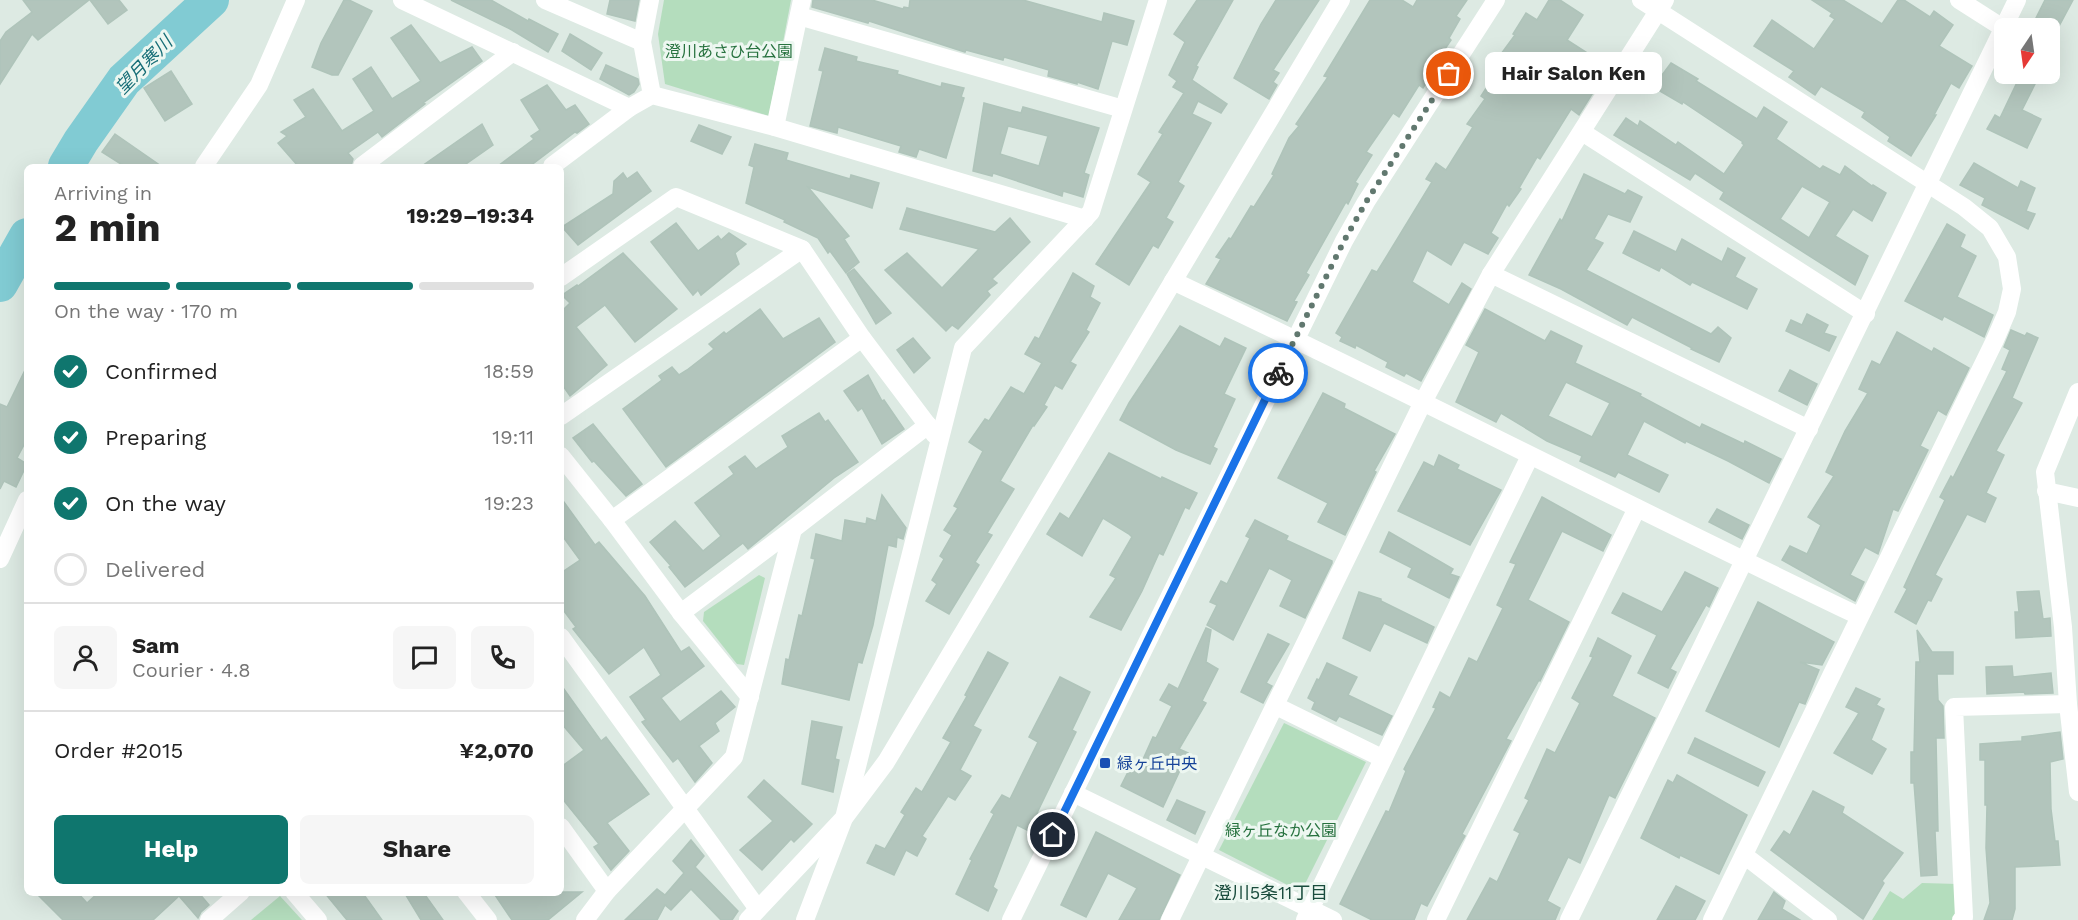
<!DOCTYPE html>
<meta charset="utf-8">
<style>
body{margin:0;font-family:"Work Sans","Noto Sans JP",sans-serif;background:#f6f6f6;color:#222;height:100vh;display:flex;flex-direction:column;font-size:22px;white-space:nowrap}
*{box-sizing:border-box;margin:0}
p{font-size:20px;color:#767676}
.icon{flex:none;width:33px;height:33px;fill:none;stroke:currentColor;stroke-width:2;stroke-linecap:round;stroke-linejoin:round}
.map{position:relative;flex:1;overflow:hidden}
.side{position:absolute;left:24px;top:164px;width:540px;height:732px;display:flex;flex-direction:column;background:#fff;border-radius:9px;box-shadow:0 6px 24px #0002}
.side>*{flex:none}
.needle{width:39px;rotate:193deg}
.controls{position:absolute;left:1994px;top:18px;display:grid;gap:12px}
.controls a{display:grid;place-items:center;width:66px;height:66px;border-radius:9px;background:#fff;box-shadow:0 6px 24px #0002;font-size:30px}
.pin{position:absolute;display:grid;place-items:center;width:51px;height:51px;color:#fff;margin:-26px;border:3px solid #fff;border-radius:50%;box-shadow:0 2px 6px #0007}
.courier{position:absolute;display:grid;place-items:center;width:60px;height:60px;margin:-30px;border:4px solid #1a73e8;border-radius:50%;background:#fff;color:#222;box-shadow:0 2px 8px #0007}
.bubble{position:absolute;height:42px;border-radius:9px;background:#fff;box-shadow:0 6px 24px #0002;font-size:20px;font-weight:700;line-height:42px;text-align:center}
.headline em{font-style:normal;font-weight:700}
.headline div{display:flex;flex-direction:column-reverse}
.headline{display:flex;align-items:center;justify-content:space-between;height:102px;padding:0 30px}
h1{font-size:39px;font-weight:700;line-height:45px}
.bar{display:grid;grid-template-columns:repeat(4,1fr);gap:9px 6px;align-content:center;height:72px;padding:0 30px}
.bar i{height:8px;border-radius:4px;background:#e0e0e0}
.bar .on{background:#0f766e}
.bar p{grid-column:span 4}
.line{display:flex;align-items:center;gap:15px;padding:0 30px;border-top:2px solid #e0e0e0}
.line div{flex:1}
.round{display:grid;place-items:center;flex:none;width:63px;height:63px;border-radius:9px;background:#f6f6f6}
ol{padding:0 30px;list-style:none}
li{display:flex;align-items:center;gap:18px;height:66px}
li p{margin-inline-start:auto}
li .icon{padding:6px;border-radius:50%;background:#0f766e;color:#fff;stroke-width:4}
li:last-child{color:#767676}
li i{width:33px;height:33px;border:3px solid #e0e0e0;border-radius:50%}
.cta{display:flex;gap:12px;margin-top:auto;padding:12px 30px}
.cta a{flex:1;height:69px;border-radius:9px;background:#0f766e;color:#fff;font-size:24px;font-weight:700;line-height:69px;text-align:center}
.cta a+a{background:#f6f6f6;color:#222}
.map>svg:first-child{display:block}
</style>
<div class="map">
<svg width="2078" height="920" viewBox="0 0 2078 920">
<rect width="100%" height="100%" fill="#ddeae3"/>
<g fill="#b4ddbd">
<polygon points="664,0 791,0 769,116 665,84 658,34"/>
<polygon points="759,575 765,578 744,665 737,664 703,621 704,612"/>
<polygon points="1284,723 1366,762 1301,892 1219,850"/>
<polygon points="1922,883 1958,884 1958,914 1953,920 1872,920 1890,891 1903,899"/>
<polygon points="280,896 302,920 251,920"/>
</g>
<g fill="none" stroke-linecap="round" stroke-linejoin="round">
<g stroke="#81cbd3" stroke-width="36">
<polyline points="66,166 81,141 124,80 211,0"/>
<polyline points="0,284 27,236"/>
</g>
</g>
<g fill="#b2c5bc" stroke="#afc4ba" stroke-width="1.5" fill-rule="evenodd">
<polygon points="23,0 89,0 38,40 32,34 0,84 0,41 6,32 32,12"/>
<polygon points="90,0 119,0 127,10 108,24"/>
<polygon points="344,0 349,0 372,11 338,75 332,75 312,67 321,43"/>
<polygon points="451,0 491,0 528,21 529,19 558,34 548,52 512,30"/>
<polygon points="610,0 639,0 635,21 607,14"/>
<polygon points="813,0 872,0 903,9 904,7 909,8 910,0 1023,0 1102,22 1104,13 1134,21 1127,45 1112,41 1098,89 1077,82 1077,84 1048,76 1049,70 1004,57 1003,60 966,50 965,52 869,21 868,23 812,7"/>
<polygon points="1197,0 1233,0 1196,66 1198,67 1192,80 1227,104 1221,113 1198,101 1192,114 1211,123 1178,182 1184,186 1166,218 1173,222 1158,248 1153,245 1129,285 1096,264 1151,182 1138,174 1163,134 1159,132 1184,93 1173,87 1177,81 1169,75 1185,42 1174,34"/>
<polygon points="1276,0 1319,0 1273,70 1279,73 1273,82 1277,85 1269,99 1234,78 1261,24"/>
<polygon points="1370,0 1402,0 1413,7 1417,0 1467,0 1456,16 1460,19 1449,38 1451,40 1431,70 1433,72 1423,88 1419,85 1399,117 1393,113 1366,152 1372,155 1355,182 1358,184 1348,204 1346,202 1306,273 1309,275 1294,301 1297,302 1287,321 1206,284 1221,259 1216,257 1229,238 1231,239 1251,206 1254,207 1274,175 1272,174 1289,138 1299,126 1296,124 1328,77 1324,76"/>
<polygon points="1549,0 1560,0 1583,15 1567,40 1609,67 1579,115 1571,109 1540,159 1537,157 1519,188 1521,189 1509,206 1507,204 1491,233 1498,238 1488,254 1464,242 1451,265 1427,250 1412,282 1449,305 1462,283 1471,289 1421,381 1406,373 1404,376 1386,367 1388,362 1356,345 1355,348 1340,341 1342,337 1336,333 1372,270 1377,272 1432,182 1426,179 1436,163 1446,170 1473,127 1467,124 1485,99 1481,96 1503,62 1498,58 1515,35 1513,34 1526,13 1537,20"/>
<polygon points="1812,0 1843,0 1882,24 1898,0 1904,0 1930,17 1934,11 1953,25 1939,46 1972,66 1959,88 1951,83 1934,115 1936,115 1911,156 1888,141 1890,137 1862,117 1865,112 1821,86 1815,95 1789,77 1794,71 1754,46 1772,20 1814,49 1835,19 1830,16 1832,13"/>
<polygon points="2045,0 2073,0 2058,28 2031,28"/>
<polygon points="411,25 440,63 472,47 482,61 423,103 425,104 382,137 378,132 348,153 353,159 351,166 298,166 278,143 287,136 281,132 306,117 294,100 313,89 342,131 374,111 353,79 371,67 392,99 421,81 391,38"/>
<polygon points="570,34 602,53 591,70 562,51"/>
<polygon points="825,48 857,57 856,61 898,71 897,74 941,87 942,83 964,88 961,97 964,98 946,158 919,149 916,157 899,152 901,146 838,127 837,133 810,126 823,71 819,70"/>
<path d="M1671,63L1698,79L1696,81L1757,119L1764,107L1787,122L1776,139L1820,169L1823,166L1840,175L1845,166L1872,186L1873,185L1886,193L1872,221L1853,209L1835,236L1868,256L1855,285L1720,199L1724,192L1695,173L1690,180L1614,135L1626,118L1638,126L1640,121L1676,145L1678,142L1724,174L1744,145L1742,143L1743,142L1683,102L1682,104L1653,87ZM1802,186L1830,202L1809,238L1780,219Z"/>
<polygon points="606,65 638,79 639,84 634,92 629,95 600,79"/>
<polygon points="171,71 192,104 165,121 144,88"/>
<polygon points="2021,74 2040,74 2022,110 2041,119 2027,148 1987,129 1995,115 2000,118"/>
<polygon points="547,85 566,110 575,105 589,124 577,133 575,132 530,166 498,166 534,139 531,136 540,130 521,100"/>
<path d="M984,103L1021,113L1023,107L1099,128L1084,173L1089,175L1083,197L1063,191L1062,196L993,173L992,176L973,171ZM1008,126L1048,136L1039,166L1000,154Z"/>
<polygon points="482,124 493,145 463,166 422,166"/>
<polygon points="699,125 731,137 722,154 691,141"/>
<polygon points="115,134 161,166 124,166 102,152"/>
<polygon points="755,144 788,153 786,160 850,179 851,175 879,183 872,208 808,187 849,236 844,239 859,262 846,273 830,251 828,253 818,238 784,222 785,220 746,203 754,167 749,165"/>
<polygon points="1974,163 2018,188 2021,181 2035,188 2026,211 2035,214 2028,229 1982,205 1985,198 1960,185"/>
<polygon points="637,172 651,191 578,245 562,227 613,194 614,181 623,173 627,179"/>
<polygon points="1584,174 1625,194 1628,190 1642,197 1630,222 1608,214 1594,239 1603,243 1586,270 1711,334 1718,327 1731,338 1719,362 1691,349 1692,348 1632,317 1627,325 1561,289 1529,275 1560,219 1562,221"/>
<polygon points="907,208 995,232 1010,218 1030,242 992,279 997,283 987,291 990,295 958,329 952,325 946,331 885,270 907,253 942,288 979,249 900,229"/>
<polygon points="676,223 698,251 718,236 721,240 729,233 746,244 735,253 739,264 701,295 698,290 693,295 651,242"/>
<polygon points="1947,224 1965,235 1960,247 1976,256 1957,297 1993,315 1984,337 1944,316 1942,320 1905,301"/>
<polygon points="1634,231 1676,252 1682,239 1722,262 1728,248 1745,258 1735,277 1757,289 1747,309 1692,282 1690,285 1661,267 1659,271 1623,253"/>
<polygon points="623,253 677,309 635,342 605,305 576,327 607,365 570,396 561,383 561,307 563,310 570,303 562,295 577,285 578,286"/>
<polygon points="854,269 891,313 876,324 847,274"/>
<polygon points="1073,273 1094,286 1090,297 1100,303 1086,330 1089,332 1070,362 1076,365 1062,389 1055,385 1044,405 1047,407 1034,426 1033,425 1000,481 1014,489 987,533 992,535 975,562 979,565 949,614 926,601 937,584 932,580 944,559 940,556 952,535 944,530 958,508 954,506 983,451 969,442 985,419 989,421 1011,387 1024,394 1042,363 1025,354 1035,337 1039,339"/>
<polygon points="760,309 783,339 819,318 835,342 666,467 623,409 662,380 659,376 672,367 679,375 687,370 714,349 709,344 724,332 726,334"/>
<path d="M1485,309L1545,341L1551,331L1582,346L1575,363L1641,394L1640,396L1700,428L1702,424L1744,444L1745,441L1781,459L1769,483L1728,461L1686,441L1685,443L1644,421L1627,455L1668,475L1659,492L1618,472L1615,477L1580,461L1582,456L1547,441L1501,413L1496,422L1456,402L1479,352L1466,345ZM1566,382L1610,403L1592,437L1548,416Z"/>
<polygon points="1807,314 1828,325 1824,333 1836,337 1829,351 1786,331 1791,320 1802,325"/>
<polygon points="1180,326 1220,347 1225,338 1246,348 1224,394 1235,399 1213,447 1217,449 1210,464 1176,450 1120,420 1129,403"/>
<polygon points="2011,330 2025,336 2027,333 2038,338 2012,398 2022,403 1996,451 2004,455 1986,493 1996,498 1985,522 1967,514 1935,575 1942,579 1931,601 1928,600 1916,624 1895,612 1907,589 1904,587 1916,561 1945,500 1940,497 1951,476 1953,478 2007,371 2002,369 2010,350 2004,347"/>
<polygon points="1897,332 1932,352 1934,348 1969,368 1946,415 1938,410 1920,446 1928,450 1898,511 1893,509 1878,554 1865,547 1850,575 1864,582 1855,601 1782,560 1790,546 1807,554 1821,525 1808,517 1834,476 1826,472 1845,431 1868,393 1859,389 1872,361 1880,365"/>
<polygon points="913,338 930,358 914,373 897,350"/>
<polygon points="27,366 27,439 17,458 27,464 16,487 4,481 0,489 0,404 7,407"/>
<polygon points="1790,370 1817,384 1807,405 1779,391"/>
<polygon points="868,375 882,401 884,400 904,429 882,444 862,408 858,411 844,391"/>
<polygon points="1323,393 1345,404 1344,408 1395,434 1374,471 1376,472 1345,535 1318,522 1328,503 1278,478"/>
<polygon points="819,413 825,422 828,420 858,462 834,478 748,549 743,543 685,587 669,567 671,566 650,542 675,521 703,551 721,536 695,503 734,474 729,467 745,456 756,469 788,447 782,436"/>
<polygon points="593,424 642,484 626,496 594,461 592,462 573,438"/>
<polygon points="1109,453 1161,479 1162,477 1197,493 1189,509 1185,507 1163,555 1159,553 1142,591 1121,630 1090,617 1116,578 1110,575 1132,537 1129,534 1103,518 1082,556 1047,534 1060,513 1069,519"/>
<polygon points="1439,455 1459,465 1457,469 1501,490 1470,545 1398,511 1424,462 1434,467"/>
<polygon points="882,495 906,528 903,539 897,537 896,547 888,545 873,625 862,663 858,662 849,700 782,684 786,659 789,660 799,615 802,616 815,559 811,558 816,534 842,541 845,520 866,524 867,518 876,521"/>
<polygon points="1542,497 1611,535 1603,551 1562,531 1528,600 1569,622 1540,681 1539,680 1506,739 1511,741 1462,834 1465,836 1461,843 1427,906 1421,903 1414,920 1372,920 1340,904 1386,811 1389,812 1406,771 1404,769 1436,708 1433,707 1440,692 1450,698 1469,658 1477,662 1503,608 1497,605 1516,564 1510,562"/>
<polygon points="561,498 595,545 599,542 645,596 681,652 689,647 704,666 661,698 680,722 721,691 735,707 715,723 719,731 699,746 712,763 695,782 678,758 673,762 642,722 646,720 630,697 661,675 644,647 609,674 573,629 576,627 561,607 561,573 580,560 561,534"/>
<polygon points="1717,509 1749,525 1742,539 1709,522"/>
<polygon points="1255,520 1288,536 1286,540 1332,561 1332,563 1305,618 1280,606 1292,580 1269,568 1233,640 1207,625 1217,605 1210,602 1221,581 1227,584 1250,538 1246,536"/>
<polygon points="1389,532 1453,569 1450,574 1459,577 1449,598 1408,577 1412,568 1380,552"/>
<polygon points="1685,572 1718,588 1709,607 1706,605 1670,669 1676,672 1668,688 1638,673 1657,635 1612,613 1623,593 1662,612"/>
<polygon points="2039,591 2043,619 2050,618 2051,636 2016,638 2015,612 2019,612 2017,592"/>
<polygon points="1359,592 1381,599 1381,601 1434,627 1427,643 1384,623 1370,651 1343,638"/>
<polygon points="1758,602 1834,642 1822,665 1800,662 1819,670 1805,704 1799,702 1779,747 1706,711"/>
<polygon points="1206,628 1211,630 1206,662 1218,669 1202,701 1206,703 1179,749 1188,753 1163,807 1121,786 1133,762 1140,766 1153,737 1156,738 1172,706 1160,700 1169,684 1178,689"/>
<polygon points="1917,630 1932,652 1953,652 1953,674 1937,674 1938,700 1943,706 1944,738 1936,738 1938,831 1935,831 1937,875 1921,876 1914,783 1911,783 1911,752 1914,752 1916,662 1920,662"/>
<polygon points="1268,634 1289,644 1266,683 1272,686 1263,703 1241,692"/>
<polygon points="1598,638 1631,656 1612,696 1655,718 1615,798 1609,795 1580,863 1568,857 1547,901 1560,908 1555,920 1467,920 1490,878 1497,882 1520,833 1514,830 1529,800 1525,798 1547,749 1555,753 1580,703 1572,698 1593,657 1590,656"/>
<polygon points="988,652 1008,663 973,726 981,730 960,770 971,776 955,800 948,796 922,836 926,839 917,856 906,850 894,875 867,863 876,845 885,849 905,815 901,812 916,788 922,792 951,742 943,738 967,696 965,695"/>
<polygon points="1327,663 1357,677 1348,695 1392,716 1382,735 1339,716 1336,721 1312,709 1315,702 1308,698 1317,679 1319,680"/>
<polygon points="2012,666 2013,677 2051,673 2053,693 2025,694 2024,692 1987,694 1986,667"/>
<polygon points="1060,677 1090,692 1072,730 1076,732 1037,813 1042,815 1033,833 1017,825 993,887 997,890 988,911 956,894 972,860 970,859 994,814 991,812 1002,795 1010,799 1038,742 1029,737"/>
<polygon points="561,685 601,741 606,737 649,794 607,823 629,851 611,870 594,847 599,844 561,797 561,767 584,750 561,723"/>
<polygon points="1856,688 1880,699 1876,705 1884,709 1871,740 1886,749 1872,774 1834,753 1859,713 1846,707"/>
<polygon points="812,721 842,727 835,759 839,760 833,792 802,784"/>
<polygon points="2060,732 2063,759 2050,762 2051,809 2055,841 2058,841 2060,865 2015,867 2015,909 2012,920 1984,920 1990,903 1986,848 1987,805 1985,805 1985,760 1980,760 1980,744 2022,741 2022,737"/>
<polygon points="1695,738 1765,772 1758,786 1688,753"/>
<polygon points="1677,775 1747,815 1719,874 1680,855 1679,858 1641,838 1668,780 1673,783"/>
<polygon points="764,780 812,824 794,842 791,839 762,870 740,850 773,821 748,797"/>
<polygon points="1813,791 1844,807 1842,813 1903,853 1882,881 1884,883 1863,919 1771,850 1784,831 1790,835"/>
<polygon points="1177,800 1205,812 1195,834 1167,820"/>
<polygon points="1096,832 1180,875 1159,920 1119,920 1137,888 1108,873 1086,917 1061,905"/>
<polygon points="691,840 704,856 695,867 738,911 732,920 721,920 691,889 671,910 665,905 657,920 625,920 657,889 665,895 684,873 673,861"/>
<polygon points="1676,886 1705,901 1695,920 1657,920"/>
<polygon points="35,892 77,892 87,903 99,892 198,892 209,905 201,912 198,918 179,896 153,920 63,920"/>
<polygon points="324,892 362,892 382,920 347,920"/>
<polygon points="404,892 423,892 443,920 421,920"/>
<polygon points="493,892 582,892 548,920 512,920"/>
<polygon points="1774,892 1785,901 1782,909 1800,920 1758,920"/>
</g>
<g fill="none" stroke-linecap="round" stroke-linejoin="round">
<g stroke="#fff" stroke-width="18">
<polyline points="402,0 629,108 652,95 775,127 1085,219"/>
<polyline points="545,0 642,42"/>
<polyline points="650,0 642,42 652,95"/>
<polyline points="1641,0 1964,207 1990,228 2007,257 2012,289 2007,312 1995,340 1712,920"/>
<polyline points="1959,0 2003,28"/>
<polyline points="799,16 1123,109"/>
<polyline points="775,127 802,0"/>
<polyline points="1582,132 1866,314"/>
<polyline points="362,166 513,52"/>
<polyline points="552,166 629,108"/>
<polyline points="1491,274 1809,429"/>
<polyline points="561,277 676,197 802,249"/>
<path d="M1173,281C1403,390 1629,506 1859,616"/>
<polyline points="2078,392 2045,472 2063,627 2068,704 2078,792"/>
<polyline points="561,416 802,249 862,338 935,435"/>
<polyline points="561,456 612,520 681,613 750,697"/>
<polyline points="2046,491 2078,498"/>
<polyline points="612,520 862,338"/>
<polyline points="681,613 793,529"/>
<polyline points="561,637 758,909"/>
<polyline points="1276,706 1382,758"/>
<polyline points="1073,793 1333,920"/>
<polyline points="561,827 607,891"/>
<polyline points="1744,855 1828,920"/>
<polyline points="294,892 318,920"/>
<polyline points="466,892 488,920"/>
<polyline points="209,920 241,892"/>
<polyline points="585,920 607,891 734,757 793,529 928,425"/>
<polyline points="748,920 844,818 963,348 1091,212 1158,0"/>
<polyline points="805,920 844,818 886,762 1341,0"/>
<polyline points="1170,920 1422,404 1491,274 1665,0"/>
<polyline points="1305,920 1530,456"/>
<polyline points="1436,920 1637,508"/>
<polyline points="1569,920 2017,0"/>
<polyline points="1961,920 1964,917 1954,707 2068,704"/>
</g>
<g stroke="#fff" stroke-width="18">
<polyline points="204,166 259,85 296,0"/>
<polyline points="0,559 27,500"/>
<polyline points="1011,920 1344,241 1366,202 1496,0"/>
</g>
</g>
<g fill="none" stroke-linecap="round" stroke-linejoin="round">
<polyline stroke="#61786f" stroke-width="6" stroke-dasharray="0 10.8" points="1278,373 1344,241 1366,202 1449,74"/>
<polyline stroke="#1a73e8" stroke-width="8" points="1053,835 1278,373"/>
</g>
<rect fill="#1a4fb4" stroke="#edf7f1" stroke-width="2" x="1099" y="757" width="12" height="12" rx="3"/>
<g text-anchor="middle" stroke-width="6" stroke-linejoin="round" paint-order="stroke">
<g font-size="16" fill="#27723f" stroke="#edf7f1">
<text x="729" y="57">澄川あさひ台公園</text>
<text x="1281" y="836">緑ヶ丘なか公園</text>
</g>
<g font-size="16" fill="#164399" stroke="#edf7f1" text-anchor="start">
<text x="1117" y="769">緑ヶ丘中央</text>
</g>
<g font-size="18" font-style="italic" fill="#176e77" stroke="#edf7f1">
<text transform="translate(144 65) rotate(-46)" y="6">望月寒川</text>
</g>
<g font-size="18" fill="#1a4c3d" stroke="#edf7f1">
<text x="1271" y="899">澄川5条11丁目</text>
</g>
</g>
</svg>
<div class="controls">
<a><svg class="needle" viewBox="-14 -14 28 28"><path d="M0-13l5 13h-10z" fill="#e53935"/><path d="M0 13l5-13h-10z" fill="#767676"/></svg></a>
</div>
<div class="pin" style="left:1449px;top:74px;background:#ea580c"><svg class="icon" aria-label="bag" viewBox="0 0 24 24"><path d="M5 8h14l-1 12H6zM9 8a3 3 0 0 1 6 0"/></svg></div>
<div class="pin" style="left:1053px;top:835px;background:#1f2937"><svg class="icon" aria-label="home" viewBox="0 0 24 24"><path d="M3 11l9-7 9 7M6 9v11h12V9"/></svg></div>
<div class="courier" style="left:1278px;top:373px"><svg class="icon" aria-label="bike" viewBox="0 0 24 24"><circle cx="6" cy="16" r="4"/><circle cx="18" cy="16" r="4"/><path d="M6 16l4-8h5l3 8M10 8l3 8H6M13 5h3"/></svg></div>
<div class="bubble" style="left:1485px;top:52px;width:177px">Hair Salon Ken</div>
<section class="side">
<div class="headline"><div><h1>2 min</h1><p>Arriving in</p></div><em>19:29–19:34</em></div>
<div class="bar"><i class="on"></i><i class="on"></i><i class="on"></i><i></i><p>On the way · 170 m</p></div>
<ol>
<li><svg class="icon" aria-label="check" viewBox="0 0 24 24"><path d="M5 12l5 5 9-10"/></svg>Confirmed<p>18:59</p></li>
<li><svg class="icon" aria-label="check" viewBox="0 0 24 24"><path d="M5 12l5 5 9-10"/></svg>Preparing<p>19:11</p></li>
<li><svg class="icon" aria-label="check" viewBox="0 0 24 24"><path d="M5 12l5 5 9-10"/></svg>On the way<p>19:23</p></li>
<li><i></i>Delivered</li>
</ol>
<div class="line" style="height:108px"><a class="round"><svg class="icon" aria-label="person" viewBox="0 0 24 24"><circle cx="12" cy="8" r="4"/><path d="M4 21q1-7 8-7t8 7"/></svg></a><div><b>Sam</b><p>Courier · 4.8</p></div><a class="round"><svg class="icon" aria-label="chat" viewBox="0 0 24 24"><path d="M4 5h16v11H9l-5 4z"/></svg></a><a class="round"><svg class="icon" aria-label="phone" viewBox="0 0 24 24"><path d="M5 4h4l2 5-3 2q2 4 5 5l2-3 5 2v4C11 20 4 13 5 4z"/></svg></a></div>
<div class="line" style="height:78px"><div>Order #2015</div><b>¥2,070</b></div>
<div class="cta"><a>Help</a><a>Share</a></div>
</section>
</div>
